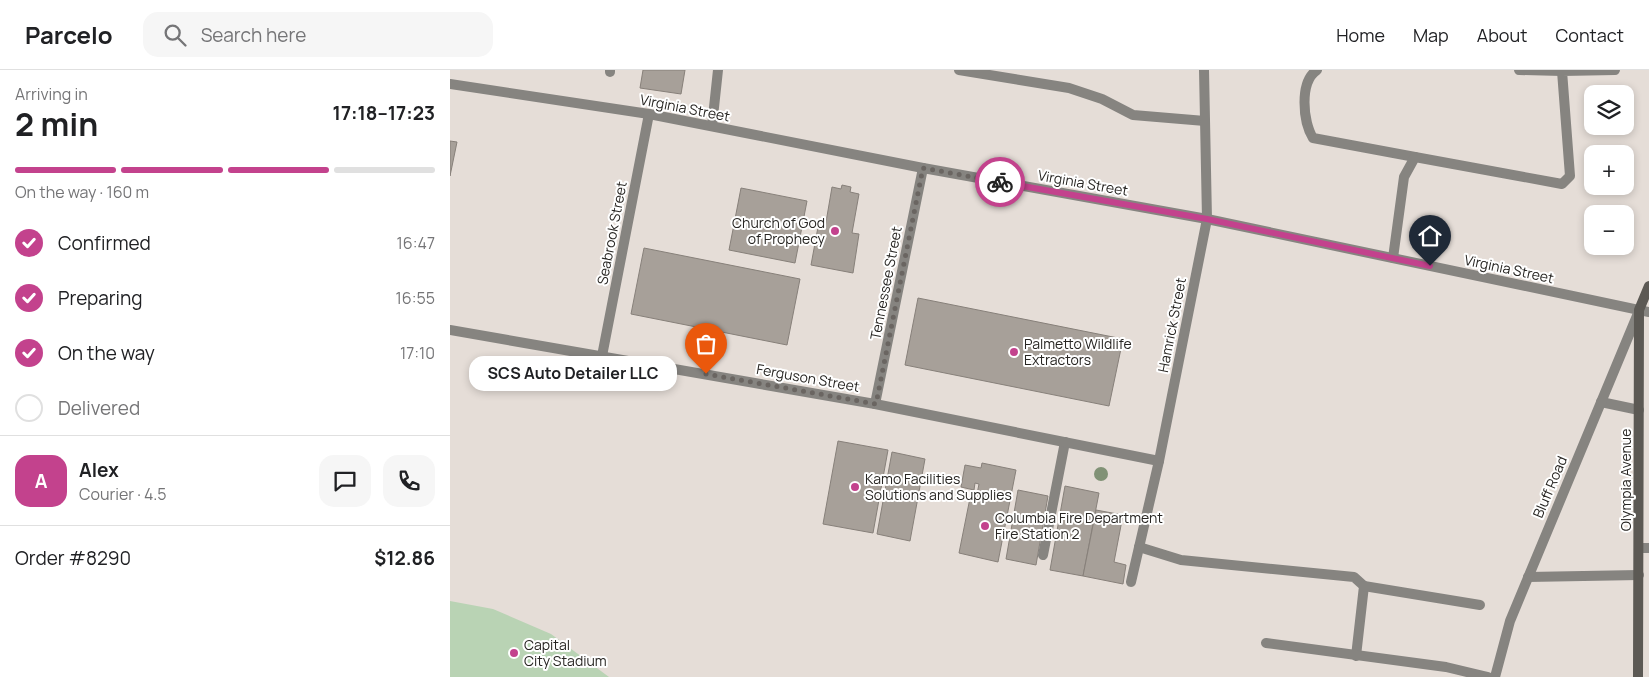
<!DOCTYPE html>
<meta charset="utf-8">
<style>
body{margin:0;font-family:Manrope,sans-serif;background:#f6f6f6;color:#202124;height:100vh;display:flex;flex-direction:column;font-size:19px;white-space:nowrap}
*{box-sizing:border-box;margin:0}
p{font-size:16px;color:#757577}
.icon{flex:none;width:28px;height:28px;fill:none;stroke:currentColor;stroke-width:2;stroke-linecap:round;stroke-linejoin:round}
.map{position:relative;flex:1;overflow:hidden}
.details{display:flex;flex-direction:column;background:#fff;width:450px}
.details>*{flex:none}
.fabs{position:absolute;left:1134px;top:15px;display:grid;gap:10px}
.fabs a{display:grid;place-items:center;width:50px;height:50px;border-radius:10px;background:#fff;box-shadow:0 2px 8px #0003;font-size:25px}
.pin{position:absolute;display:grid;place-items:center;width:42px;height:42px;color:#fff;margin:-51px -21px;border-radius:50% 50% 50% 0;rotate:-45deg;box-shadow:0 0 5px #0007}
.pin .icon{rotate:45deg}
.courier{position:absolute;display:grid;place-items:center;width:50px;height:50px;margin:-25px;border:4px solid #c3428d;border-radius:50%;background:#fff;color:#222;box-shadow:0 1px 6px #0007}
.bubble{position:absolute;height:35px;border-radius:15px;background:#fff;box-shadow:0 2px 8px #0003;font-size:16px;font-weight:700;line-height:35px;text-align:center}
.headline em{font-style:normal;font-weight:700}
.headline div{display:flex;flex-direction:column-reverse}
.headline{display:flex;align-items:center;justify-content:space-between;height:85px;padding:0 15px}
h1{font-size:32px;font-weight:700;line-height:38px}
.bar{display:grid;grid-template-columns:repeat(4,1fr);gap:8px 5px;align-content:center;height:60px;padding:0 15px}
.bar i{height:6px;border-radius:4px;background:#e0e0e0}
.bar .on{background:#c3428d}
.bar p{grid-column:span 4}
.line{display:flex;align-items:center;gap:12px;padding:0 15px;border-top:1px solid #e0e0e0}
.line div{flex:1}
.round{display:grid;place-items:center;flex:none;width:52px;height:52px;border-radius:15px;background:#f6f6f6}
ol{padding:0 15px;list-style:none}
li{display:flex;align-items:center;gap:15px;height:55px}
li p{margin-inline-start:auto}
li .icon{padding:5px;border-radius:50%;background:#c3428d;color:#fff;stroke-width:4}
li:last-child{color:#757577}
li i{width:28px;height:28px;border:2px solid #e0e0e0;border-radius:50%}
header{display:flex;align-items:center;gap:30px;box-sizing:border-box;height:70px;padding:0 25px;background:#fff;border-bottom:1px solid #e0e0e0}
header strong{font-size:24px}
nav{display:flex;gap:28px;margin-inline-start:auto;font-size:18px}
.search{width:350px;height:45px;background:#f6f6f6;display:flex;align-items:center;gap:12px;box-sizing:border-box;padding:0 18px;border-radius:15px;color:#757577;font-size:19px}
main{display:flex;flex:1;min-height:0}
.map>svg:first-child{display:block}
</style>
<header>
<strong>Parcelo</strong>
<div class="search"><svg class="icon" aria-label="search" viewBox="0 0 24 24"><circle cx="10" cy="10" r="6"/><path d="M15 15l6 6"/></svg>Search here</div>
<nav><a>Home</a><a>Map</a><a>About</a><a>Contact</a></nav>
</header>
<main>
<section class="details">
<div class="headline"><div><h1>2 min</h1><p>Arriving in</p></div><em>17:18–17:23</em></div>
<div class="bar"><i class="on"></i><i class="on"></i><i class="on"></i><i></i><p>On the way · 160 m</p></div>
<ol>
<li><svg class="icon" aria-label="check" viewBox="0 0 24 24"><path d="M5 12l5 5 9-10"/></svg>Confirmed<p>16:47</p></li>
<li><svg class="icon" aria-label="check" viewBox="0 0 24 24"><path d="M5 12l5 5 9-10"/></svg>Preparing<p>16:55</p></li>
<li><svg class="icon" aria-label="check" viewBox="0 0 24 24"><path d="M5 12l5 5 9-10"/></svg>On the way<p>17:10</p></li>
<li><i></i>Delivered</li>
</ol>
<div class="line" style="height:90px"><b class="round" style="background:#c3428d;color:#fff">A</b><div><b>Alex</b><p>Courier · 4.5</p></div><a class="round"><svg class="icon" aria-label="chat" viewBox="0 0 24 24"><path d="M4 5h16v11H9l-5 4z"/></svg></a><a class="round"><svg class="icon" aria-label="phone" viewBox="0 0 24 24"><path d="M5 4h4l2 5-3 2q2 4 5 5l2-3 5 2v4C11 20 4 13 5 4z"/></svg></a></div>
<div class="line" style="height:65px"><div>Order #8290</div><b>$12.86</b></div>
</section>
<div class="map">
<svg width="1199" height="607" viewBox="0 0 1199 607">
<rect width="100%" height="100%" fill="#e5ddd7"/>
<polygon fill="#b9d3b4" points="0,531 43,539 101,564 159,607 0,607"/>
<g fill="#a7a099" stroke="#87807a">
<polygon points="193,0 235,0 231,24 190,18"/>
<polygon points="0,71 7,72 0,106"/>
<polygon points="392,115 401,117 400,122 409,124 402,163 409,164 403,203 361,195 368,157 375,158 382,117 391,119"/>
<polygon points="291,118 357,131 345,193 279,180"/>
<polygon points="194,178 350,209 337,275 181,244"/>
<polygon points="468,228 673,269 659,336 455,295"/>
<polygon points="388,371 438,380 423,463 373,454"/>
<polygon points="442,382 475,389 460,471 427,464"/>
<polygon points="532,393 566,400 548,492 509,483 520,428 526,429 529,414 525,413 524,420 511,417 515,395 531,398"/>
<polygon points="615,416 649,423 633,506 600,500"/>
<polygon points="568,420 598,426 586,495 556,489"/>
<polygon points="646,440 673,445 664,492 676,495 673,514 633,506"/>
</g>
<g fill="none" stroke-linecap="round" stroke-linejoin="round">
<g stroke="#868480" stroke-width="10">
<polyline points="509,0 619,18 652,29 683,45 755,51"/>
<path d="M867,0C849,12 853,52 863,68L965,87"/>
<polyline points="1069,0 1112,1"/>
<polyline points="160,2 160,0"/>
<polyline points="262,56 268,0"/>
<polyline points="943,188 954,107 965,87 1112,114 1120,106 1112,1 1165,0"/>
<polyline points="689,477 731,490 904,507 914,516 906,586"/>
<polyline points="593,485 615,372"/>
<polyline points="914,516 1030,535"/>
<polyline points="816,573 996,597 1038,607"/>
</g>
<g stroke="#868480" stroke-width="10">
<polyline points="0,14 199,44 473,98 757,149 1199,242"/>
<polyline points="0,260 425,334 709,391"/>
<polyline points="152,286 199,44"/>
<polyline points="1151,332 1189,340"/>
<polyline points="425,334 473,98"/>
<polyline points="1190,478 1199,478"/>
<polyline points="1078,507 1189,505"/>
<polyline points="681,512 709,391 757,149 754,0"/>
<polyline points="1045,607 1060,551 1189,241"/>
</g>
<polyline stroke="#5c5954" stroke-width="10" points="1188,607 1189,240 1199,216"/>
</g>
<circle fill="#819276" cx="651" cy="404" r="7"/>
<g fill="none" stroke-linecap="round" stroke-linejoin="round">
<polyline stroke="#6a6561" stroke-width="5" stroke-dasharray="0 9" points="256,304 426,334 473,98 550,112"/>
<polyline stroke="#c3428d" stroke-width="6" points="550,112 757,149 980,196"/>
</g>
<g fill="#c3428d" stroke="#fff" stroke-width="2">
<circle cx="385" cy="161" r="5"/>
<circle cx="564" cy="282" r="5"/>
<circle cx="405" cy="417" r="5"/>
<circle cx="535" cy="456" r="5"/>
<circle cx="64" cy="583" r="5"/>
</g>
<g text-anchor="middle" stroke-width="4" stroke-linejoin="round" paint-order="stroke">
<g font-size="14" fill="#272522" stroke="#fff">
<text transform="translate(235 38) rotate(11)" y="5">Virginia Street</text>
<text transform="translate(633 113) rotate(10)" y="5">Virginia Street</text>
<text transform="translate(162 163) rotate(-79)" y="5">Seabrook Street</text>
<text transform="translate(1059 199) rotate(12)" y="5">Virginia Street</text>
<text transform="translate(436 213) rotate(-79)" y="5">Tennessee Street</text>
<text transform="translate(722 255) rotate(-79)" y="5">Hamrick Street</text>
<text transform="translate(358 308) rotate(10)" y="5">Ferguson Street</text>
<text transform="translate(1176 410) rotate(-90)" y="5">Olympia Avenue</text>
<text transform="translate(1100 417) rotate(-67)" y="5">Bluff Road</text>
</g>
<g font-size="14" fill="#272522" stroke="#fff" text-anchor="start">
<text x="375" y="158" text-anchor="end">Church of God<tspan x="375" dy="16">of Prophecy</tspan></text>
<text x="574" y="279">Palmetto Wildlife<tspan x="574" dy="16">Extractors</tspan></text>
<text x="415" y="414">Kamo Facilities<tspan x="415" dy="16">Solutions and Supplies</tspan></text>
<text x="545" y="453">Columbia Fire Department<tspan x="545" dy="16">Fire Station 2</tspan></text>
<text x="74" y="580">Capital<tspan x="74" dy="16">City Stadium</tspan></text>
</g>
</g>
</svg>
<div class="fabs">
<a><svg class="icon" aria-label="layers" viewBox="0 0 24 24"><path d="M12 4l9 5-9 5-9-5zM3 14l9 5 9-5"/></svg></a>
<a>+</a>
<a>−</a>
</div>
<div class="pin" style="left:256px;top:304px;background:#ea580c"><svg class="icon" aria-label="bag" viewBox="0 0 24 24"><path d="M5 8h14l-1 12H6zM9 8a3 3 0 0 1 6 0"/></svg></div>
<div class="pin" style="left:980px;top:196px;background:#1f2937"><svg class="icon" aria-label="home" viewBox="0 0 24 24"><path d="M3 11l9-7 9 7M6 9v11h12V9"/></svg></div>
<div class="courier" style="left:550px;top:112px"><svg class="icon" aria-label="bike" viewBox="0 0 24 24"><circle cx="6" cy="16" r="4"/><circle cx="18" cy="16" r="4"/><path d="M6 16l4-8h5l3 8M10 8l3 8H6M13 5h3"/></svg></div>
<div class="bubble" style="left:19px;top:286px;width:208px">SCS Auto Detailer LLC</div>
</div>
</main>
